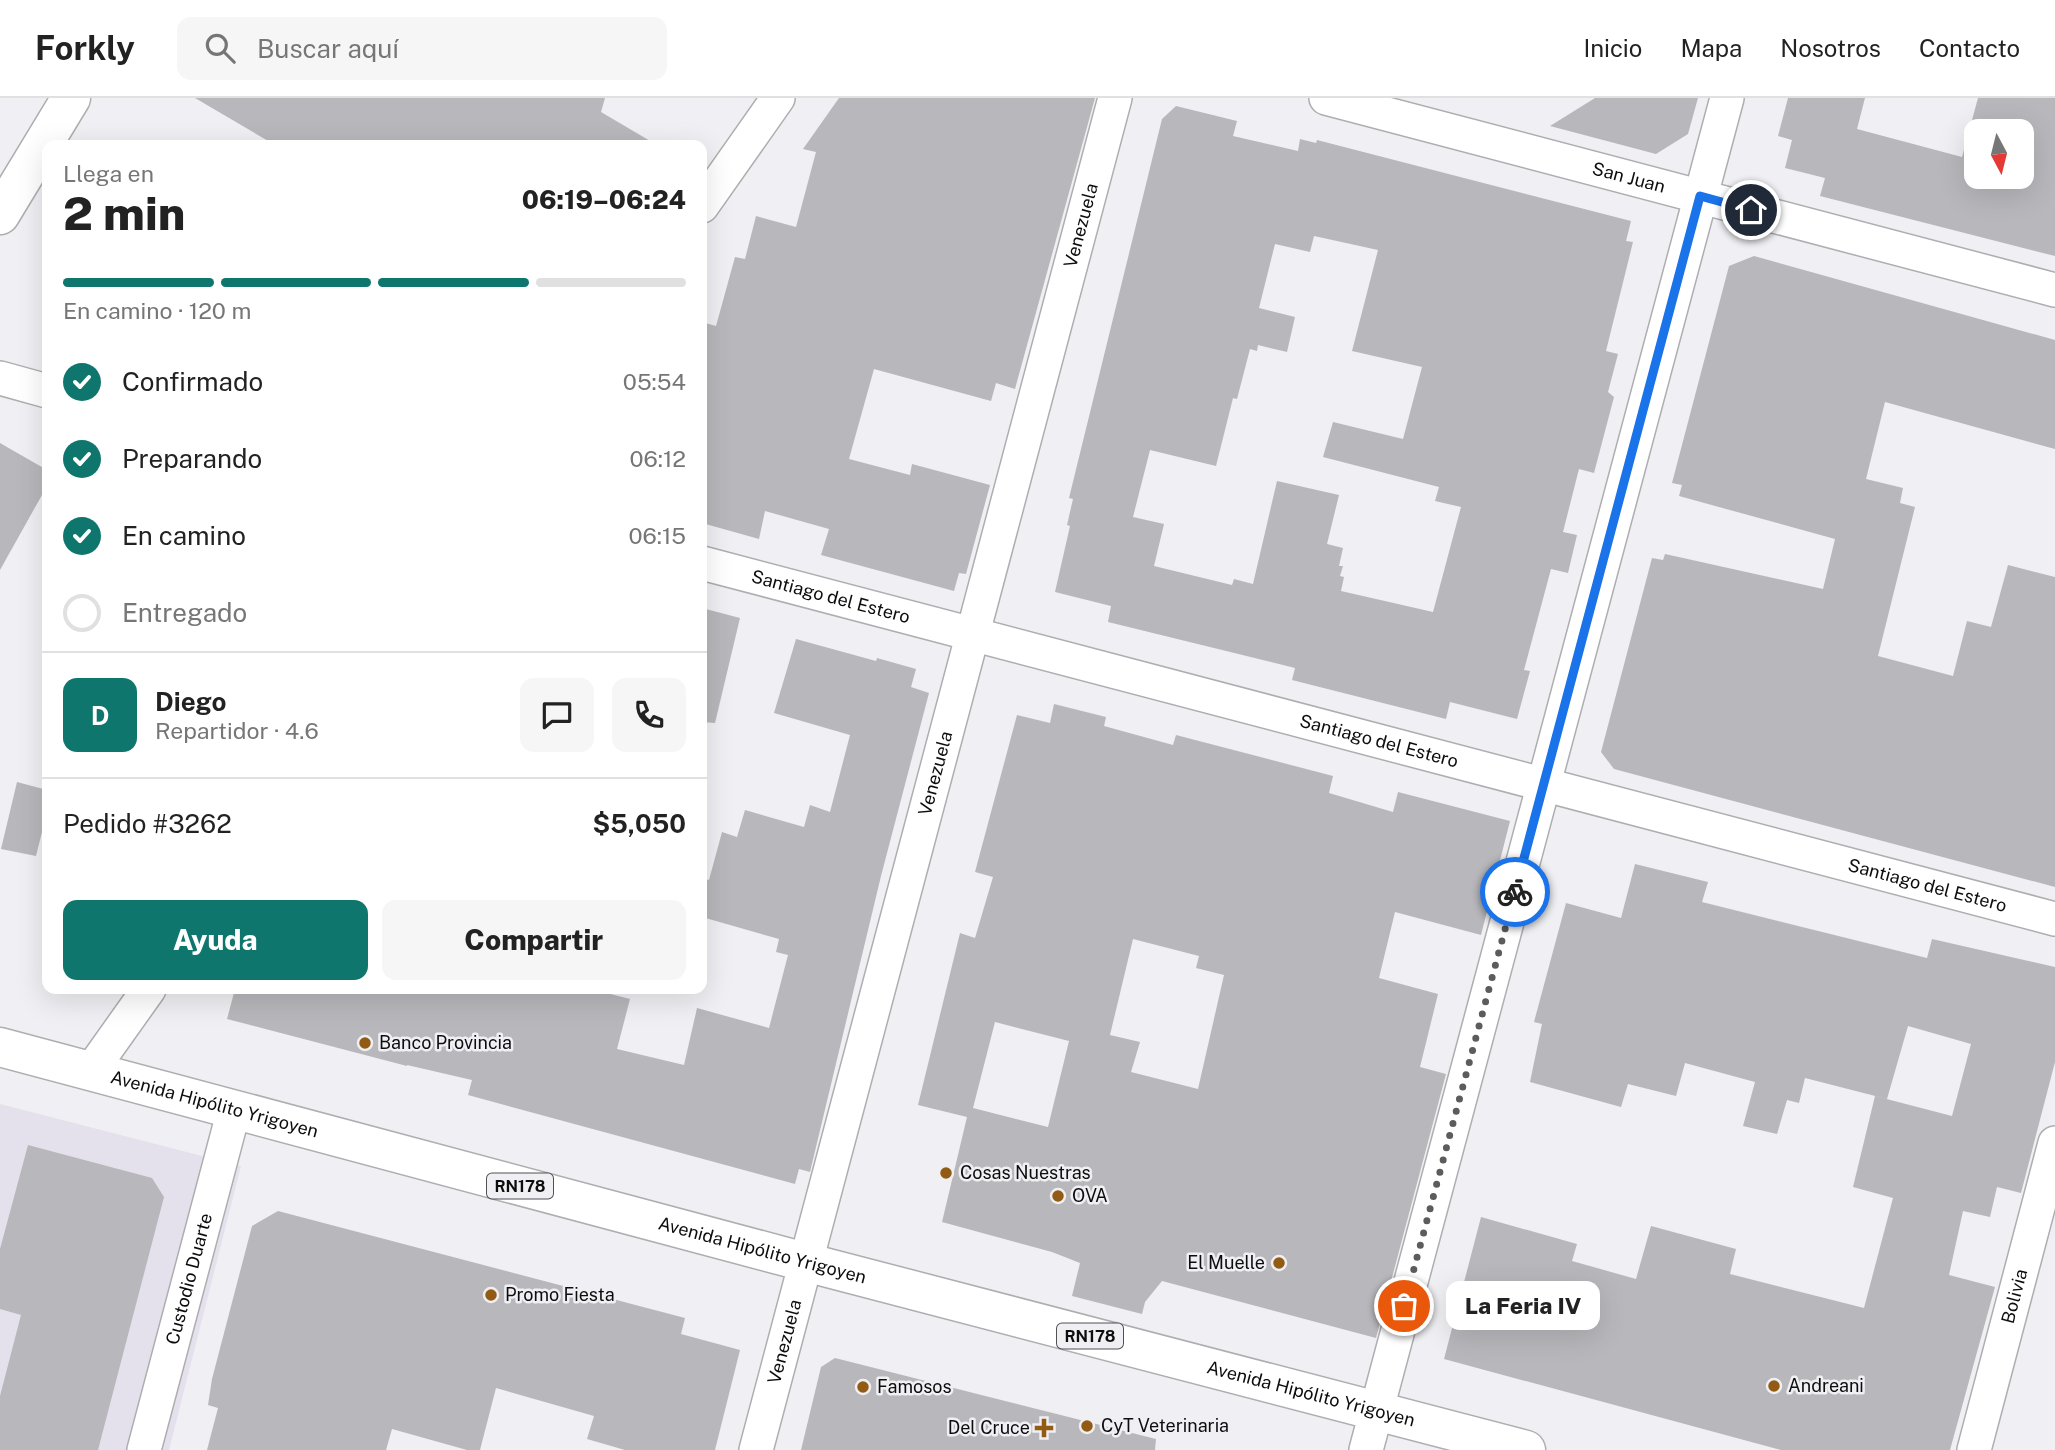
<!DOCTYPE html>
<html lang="es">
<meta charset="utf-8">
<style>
body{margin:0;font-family:"Public Sans",sans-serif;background:#f6f6f6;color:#222;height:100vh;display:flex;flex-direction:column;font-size:26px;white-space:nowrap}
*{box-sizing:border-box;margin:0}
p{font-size:23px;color:#767676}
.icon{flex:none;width:38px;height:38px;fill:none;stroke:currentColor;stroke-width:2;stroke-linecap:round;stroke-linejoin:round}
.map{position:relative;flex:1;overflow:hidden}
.sheet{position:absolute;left:42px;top:42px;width:665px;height:854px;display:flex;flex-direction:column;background:#fff;border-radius:14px;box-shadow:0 7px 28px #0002}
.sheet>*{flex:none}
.needle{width:46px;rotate:173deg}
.controls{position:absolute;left:1964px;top:21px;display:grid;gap:14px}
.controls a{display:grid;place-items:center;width:70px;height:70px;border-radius:14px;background:#fff;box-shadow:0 7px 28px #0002;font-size:35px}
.pin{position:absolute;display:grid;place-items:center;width:60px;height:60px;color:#fff;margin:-30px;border:4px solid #fff;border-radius:50%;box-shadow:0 2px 7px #0007}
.courier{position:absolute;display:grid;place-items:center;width:70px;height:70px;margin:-35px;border:5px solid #1a73e8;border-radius:50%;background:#fff;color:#222;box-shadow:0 2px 9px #0007}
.bubble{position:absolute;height:49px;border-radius:14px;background:#fff;box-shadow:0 7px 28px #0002;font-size:23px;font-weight:800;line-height:49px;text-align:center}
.overview em{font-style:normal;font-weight:800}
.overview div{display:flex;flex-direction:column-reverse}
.overview{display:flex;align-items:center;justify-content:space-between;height:119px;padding:0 21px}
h1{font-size:46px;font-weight:800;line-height:52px}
.bar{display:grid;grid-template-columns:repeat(4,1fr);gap:10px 7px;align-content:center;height:84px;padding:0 21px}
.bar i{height:9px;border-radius:5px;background:#e0e0e0}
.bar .current{background:#0f766e}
.bar p{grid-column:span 4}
.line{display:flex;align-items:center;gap:18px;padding:0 21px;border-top:2px solid #e0e0e0}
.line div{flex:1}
.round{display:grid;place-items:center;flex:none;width:74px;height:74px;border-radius:14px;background:#f6f6f6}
ol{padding:0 21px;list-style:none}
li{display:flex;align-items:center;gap:21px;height:77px}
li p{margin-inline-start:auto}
li .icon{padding:7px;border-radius:50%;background:#0f766e;color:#fff;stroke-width:4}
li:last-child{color:#767676}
li i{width:38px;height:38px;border:4px solid #e0e0e0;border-radius:50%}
.primary-button{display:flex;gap:14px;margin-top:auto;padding:14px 21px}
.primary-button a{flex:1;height:80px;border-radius:14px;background:#0f766e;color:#fff;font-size:28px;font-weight:800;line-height:80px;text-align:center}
.primary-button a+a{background:#f6f6f6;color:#222}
header{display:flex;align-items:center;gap:42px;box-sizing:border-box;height:98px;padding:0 35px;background:#fff;border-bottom:2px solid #e0e0e0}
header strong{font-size:33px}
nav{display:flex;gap:38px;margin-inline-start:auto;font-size:24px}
.search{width:490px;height:63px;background:#f6f6f6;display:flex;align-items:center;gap:18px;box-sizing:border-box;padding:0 24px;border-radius:14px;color:#767676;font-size:26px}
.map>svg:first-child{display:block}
</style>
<header>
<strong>Forkly</strong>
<div class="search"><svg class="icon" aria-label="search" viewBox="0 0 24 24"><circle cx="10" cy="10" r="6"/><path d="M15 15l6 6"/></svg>Buscar aquí</div>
<nav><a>Inicio</a><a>Mapa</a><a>Nosotros</a><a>Contacto</a></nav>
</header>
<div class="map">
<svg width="2055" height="1352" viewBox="0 0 2055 1352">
<rect width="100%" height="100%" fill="#f0eff3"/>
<polygon fill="#e4e1ec" points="0,1006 241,1068 169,1352 0,1352"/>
<g fill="#b8b7bb" fill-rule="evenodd">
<polygon points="195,0 605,0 601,14 657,47 275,47"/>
<polygon points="839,0 1095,0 1015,291 996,285 991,303 874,271 849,361 910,377 912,366 990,387 966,476 959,475 954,493 821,457 829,431 765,413 759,441 702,425 702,224 716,228 735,159 745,161 756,118 796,129 816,54 803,51"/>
<polygon points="1595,0 1698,0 1688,36 1656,56 1550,28"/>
<path d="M1788,0H1865L1857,31L1962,59L1978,0H2055V158L1820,98L1825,80L1785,70L1792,42L1778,38ZM1976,33H2021V79H1976Z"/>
<path d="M1176,8L1237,23L1233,38L1298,53L1300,41L1316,45L1317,42L1631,123L1626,143L1633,144L1606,253L1618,256L1608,294L1614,299L1594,375L1579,371L1563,434L1577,437L1568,475L1551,471L1524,572L1530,573L1517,621L1450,604L1446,621L1292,582L1295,570L1108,524L1111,508L1055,494L1070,428L1067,427L1073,401L1069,400L1162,21ZM1314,138L1378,152L1352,253L1422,269L1403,341L1333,324L1323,359L1439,389L1435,403L1461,409L1433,514L1341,493L1344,479L1340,478L1343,468H1339L1343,450L1327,446L1339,397L1277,383L1253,486L1234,481L1232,487L1154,468L1164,426L1133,419L1150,352L1216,368L1233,300L1237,301L1250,251L1257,253L1258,247L1287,254L1295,219L1259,210L1275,146L1310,154Z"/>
<polygon points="1754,158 2055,242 2055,351 1885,304 1866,381 1903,390 1900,405 1915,409 1878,558 1953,578 1967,523 1991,529 2008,467 2055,479 2055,789 1614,671 1601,654 1652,460 1663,462 1665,456 1823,491 1835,441 1679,398 1682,387 1672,385 1729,168"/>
<polygon points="0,345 47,372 47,388 0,472"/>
<polygon points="702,510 740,520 715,625 702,624"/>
<polygon points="796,541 876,563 877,560 916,571 911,589 929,595 881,778 810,1074 799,1071 795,1086 468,997 472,982 407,967 407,968 227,921 235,891 591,891 630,901 617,951 684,967 697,910 769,930 788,857 776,854 779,841 702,819 702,780 709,782 722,734 737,739 745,712 804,729 810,707 830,714 850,637 774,615"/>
<path d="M1054,606L1106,619L1104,628L1173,647L1176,637L1333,678L1329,695L1393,714L1398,694L1510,723L1481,837L1395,814L1379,880L1438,896L1420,969L1446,976L1376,1240L1162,1183L1145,1204L1142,1216L1072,1198L1080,1165L1052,1154L942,1124L967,1019L918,1007L960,835L975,840L993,779L975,774L1017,617L1050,625ZM1133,841L1199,858L1196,870L1224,877L1198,991L1131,974L1140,944L1110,937ZM995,924L1069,943L1048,1029L973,1010Z"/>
<polygon points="17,684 47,692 47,714 36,758 1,751"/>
<polygon points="1635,766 1708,784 1702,804 1927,860 1932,841 2055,869 2055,964 2021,1095 1997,1089 1990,1119 1963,1113 1949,1177 1995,1189 1950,1352 1781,1352 1444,1261 1481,1119 1577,1146 1572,1163 1636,1181 1651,1128 1736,1151 1730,1176 1864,1210 1893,1100 1853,1089 1875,998 1952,1018 1971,946 1908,928 1887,1001 1805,980 1799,1005 1787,1002 1777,1036 1743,1028 1755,984 1685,965 1676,998 1628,986 1621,1009 1530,984 1542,926 1534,924 1566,805 1621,820"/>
<polygon points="28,1047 152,1080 164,1099 98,1352 0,1352 0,1298 21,1217 0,1211 0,1151"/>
<polygon points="278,1113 685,1220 681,1236 740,1252 715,1352 625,1352 587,1341 594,1318 496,1290 480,1352 467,1352 392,1331 386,1352 207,1352 218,1310 208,1307 212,1281 252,1128"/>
<polygon points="835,1260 1156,1341 1155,1352 801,1352 821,1269"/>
</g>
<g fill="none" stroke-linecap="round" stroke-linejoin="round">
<g stroke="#aeadb0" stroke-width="36">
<g id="minor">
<path id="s1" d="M1326,0L2055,192"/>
<polyline points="702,108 778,0"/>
<polyline points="0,280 47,293"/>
<path id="s2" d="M702,465L2055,821"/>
<polyline points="90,974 149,891"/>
<path id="s3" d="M144,1352L234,1012"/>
<path id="s4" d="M756,1352L1115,0"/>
<polyline points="1366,1352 1727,0"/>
<path id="s5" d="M1974,1352L2055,1045"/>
</g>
</g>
<g stroke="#aeadb0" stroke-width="41">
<g id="primary">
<path id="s6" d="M0,949L805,1164L1526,1352"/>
</g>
</g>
<g stroke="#aeadb0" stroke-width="41">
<polyline id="trunk" points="0,117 71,0"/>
</g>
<use href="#minor" stroke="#fff" stroke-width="33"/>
<use href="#primary" stroke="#fff" stroke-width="38"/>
<use href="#trunk" stroke="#fff" stroke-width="38"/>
</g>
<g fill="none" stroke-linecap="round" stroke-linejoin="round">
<polyline stroke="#5c5c5e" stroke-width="7" stroke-dasharray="0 12.6" points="1404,1208 1515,794"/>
<polyline stroke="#1a73e8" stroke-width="9" points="1515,794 1700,98 1751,112"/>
</g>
<g fill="#925b13" stroke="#f0eff3" stroke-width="2.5">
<circle cx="365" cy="945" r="7"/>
<circle cx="946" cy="1075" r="7"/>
<circle cx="1058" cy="1098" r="7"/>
<circle cx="1279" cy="1165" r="7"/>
<circle cx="491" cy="1197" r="7"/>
<circle cx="1774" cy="1288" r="7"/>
<circle cx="863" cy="1289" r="7"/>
<circle cx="1087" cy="1328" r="7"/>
<path d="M1040.5 1319.5h7v7h7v7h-7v7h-7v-7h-7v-7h7z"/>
</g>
<g text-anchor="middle" stroke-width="5" stroke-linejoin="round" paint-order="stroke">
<g fill="#f0eff3" stroke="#515153" stroke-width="2">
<rect x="487" y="1075.5" width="66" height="25" rx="5"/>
<rect x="1057" y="1225.5" width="66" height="25" rx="5"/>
</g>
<g font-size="16" font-weight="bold" fill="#0d0d0e">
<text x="520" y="1094">RN178</text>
<text x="1090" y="1244">RN178</text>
</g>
<g font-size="18" fill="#0d0d0e" stroke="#f0eff3">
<text dy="6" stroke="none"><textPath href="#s1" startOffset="313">San Juan</textPath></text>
<text dy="6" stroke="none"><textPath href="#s4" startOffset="1267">Venezuela</textPath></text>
<text dy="6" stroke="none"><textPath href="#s2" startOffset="133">Santiago del Estero</textPath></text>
<text dy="6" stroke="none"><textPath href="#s2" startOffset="700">Santiago del Estero</textPath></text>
<text dy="6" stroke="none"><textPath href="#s4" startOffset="700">Venezuela</textPath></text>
<text dy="6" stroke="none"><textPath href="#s2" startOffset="1267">Santiago del Estero</textPath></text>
<text dy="6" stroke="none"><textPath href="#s6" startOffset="222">Avenida Hipólito Yrigoyen</textPath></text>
<text dy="6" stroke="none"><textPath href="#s6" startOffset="789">Avenida Hipólito Yrigoyen</textPath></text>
<text dy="6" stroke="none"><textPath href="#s3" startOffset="177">Custodio Duarte</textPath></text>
<text dy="6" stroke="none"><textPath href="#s5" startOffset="159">Bolivia</textPath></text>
<text dy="6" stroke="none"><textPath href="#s4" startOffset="112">Venezuela</textPath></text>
<text dy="6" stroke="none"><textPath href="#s6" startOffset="1356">Avenida Hipólito Yrigoyen</textPath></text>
</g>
<g font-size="18" fill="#0d0d0e" stroke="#f0eff3" text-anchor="start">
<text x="379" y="951">Banco Provincia</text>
<text x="960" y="1081">Cosas Nuestras</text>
<text x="1072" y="1104">OVA</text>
<text x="1265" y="1171" text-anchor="end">El Muelle</text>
<text x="505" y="1203">Promo Fiesta</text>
<text x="1788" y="1294">Andreani</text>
<text x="877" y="1295">Famosos</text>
<text x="1101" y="1334">CyT Veterinaria</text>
<text x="1030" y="1336" text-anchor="end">Del Cruce</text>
</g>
</g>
</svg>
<div class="controls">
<a><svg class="needle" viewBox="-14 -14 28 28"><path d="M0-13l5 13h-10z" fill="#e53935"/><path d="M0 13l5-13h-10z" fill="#767676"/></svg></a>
</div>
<div class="pin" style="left:1404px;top:1208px;background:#ea580c"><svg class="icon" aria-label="bag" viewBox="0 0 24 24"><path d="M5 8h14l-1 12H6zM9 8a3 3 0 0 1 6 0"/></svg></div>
<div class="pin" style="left:1751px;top:112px;background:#1f2937"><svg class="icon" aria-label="home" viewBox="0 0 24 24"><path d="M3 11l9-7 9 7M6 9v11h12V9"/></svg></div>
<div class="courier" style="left:1515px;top:794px"><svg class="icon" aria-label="bike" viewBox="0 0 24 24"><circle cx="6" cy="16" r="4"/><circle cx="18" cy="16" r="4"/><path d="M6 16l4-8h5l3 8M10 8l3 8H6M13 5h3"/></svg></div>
<div class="bubble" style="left:1446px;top:1183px;width:154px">La Feria IV</div>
<section class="sheet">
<div class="overview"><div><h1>2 min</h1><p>Llega en</p></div><em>06:19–06:24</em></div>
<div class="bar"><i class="current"></i><i class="current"></i><i class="current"></i><i></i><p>En camino · 120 m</p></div>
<ol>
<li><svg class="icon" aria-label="check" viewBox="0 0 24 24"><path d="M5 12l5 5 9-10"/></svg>Confirmado<p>05:54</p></li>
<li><svg class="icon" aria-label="check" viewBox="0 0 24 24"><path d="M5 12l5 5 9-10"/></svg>Preparando<p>06:12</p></li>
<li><svg class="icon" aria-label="check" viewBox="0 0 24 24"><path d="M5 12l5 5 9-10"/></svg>En camino<p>06:15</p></li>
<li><i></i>Entregado</li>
</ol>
<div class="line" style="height:126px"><b class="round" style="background:#0f766e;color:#fff">D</b><div><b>Diego</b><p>Repartidor · 4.6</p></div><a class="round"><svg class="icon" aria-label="chat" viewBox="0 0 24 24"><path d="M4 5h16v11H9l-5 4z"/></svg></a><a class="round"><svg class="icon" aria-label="phone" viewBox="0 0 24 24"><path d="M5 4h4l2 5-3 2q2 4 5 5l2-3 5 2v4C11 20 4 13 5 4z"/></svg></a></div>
<div class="line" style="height:91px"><div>Pedido #3262</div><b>$5,050</b></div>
<div class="primary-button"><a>Ayuda</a><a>Compartir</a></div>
</section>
</div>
